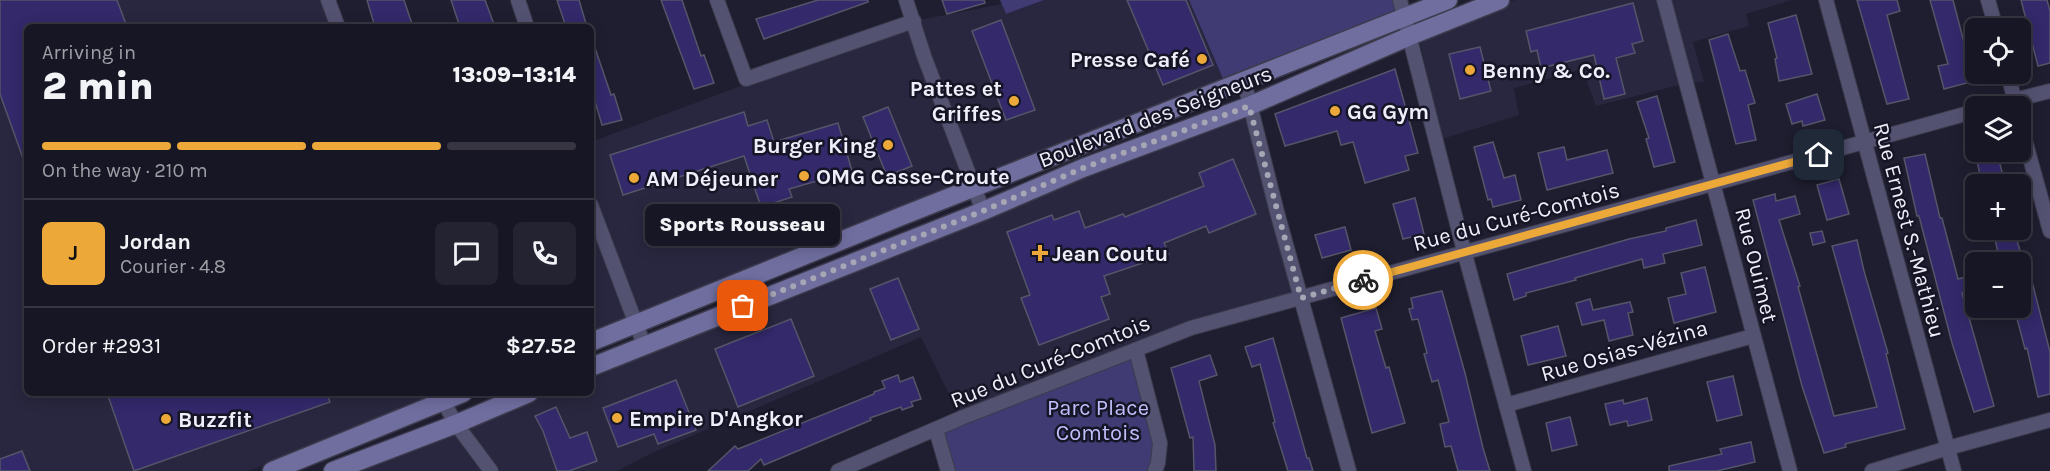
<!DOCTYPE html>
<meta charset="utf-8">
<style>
body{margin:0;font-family:Karla,sans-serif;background:#242331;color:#f1f3f6;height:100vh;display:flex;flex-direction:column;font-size:22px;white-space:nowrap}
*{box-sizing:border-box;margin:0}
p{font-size:20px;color:#9e9fa6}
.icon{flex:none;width:33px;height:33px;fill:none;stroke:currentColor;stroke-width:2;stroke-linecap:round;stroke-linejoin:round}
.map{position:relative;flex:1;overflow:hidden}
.side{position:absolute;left:24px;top:24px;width:570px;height:372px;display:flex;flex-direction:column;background:#171624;border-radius:9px;box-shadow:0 3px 15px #0003,0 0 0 2px #363541}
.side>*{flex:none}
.buttons{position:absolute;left:1965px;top:18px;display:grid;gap:12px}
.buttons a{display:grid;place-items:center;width:66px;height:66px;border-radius:9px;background:#171624;box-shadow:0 3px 15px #0003,0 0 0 2px #363541;font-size:30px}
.pin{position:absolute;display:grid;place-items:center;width:51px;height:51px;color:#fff;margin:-26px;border-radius:12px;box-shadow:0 3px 9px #0006}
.courier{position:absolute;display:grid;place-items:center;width:60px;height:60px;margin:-30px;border:4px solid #eca93a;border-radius:50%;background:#fff;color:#222;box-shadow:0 2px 8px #0007}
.bubble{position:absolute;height:42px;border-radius:9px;background:#171624;box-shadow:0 3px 15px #0003,0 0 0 2px #363541;font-size:20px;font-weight:800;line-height:42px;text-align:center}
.summary em{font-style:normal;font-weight:800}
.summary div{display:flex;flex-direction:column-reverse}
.summary{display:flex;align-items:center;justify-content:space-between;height:102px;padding:0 18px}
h1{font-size:39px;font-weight:800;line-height:45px}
.bar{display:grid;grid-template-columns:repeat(4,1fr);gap:9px 6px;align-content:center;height:72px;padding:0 18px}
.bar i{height:8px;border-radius:4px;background:#363541}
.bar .current{background:#eca93a}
.bar p{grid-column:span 4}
.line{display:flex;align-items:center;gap:15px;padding:0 18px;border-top:2px solid #363541}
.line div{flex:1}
.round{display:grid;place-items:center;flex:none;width:63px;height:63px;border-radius:9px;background:#242331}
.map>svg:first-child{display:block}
</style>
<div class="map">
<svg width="2050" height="471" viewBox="0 0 2050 471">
<rect width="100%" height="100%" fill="#1f1e30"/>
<g fill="#28273f">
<polygon points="0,0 327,0 337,27 27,27 27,393 460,393 360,436 247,471 0,471"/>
<polygon points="1044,0 1189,0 1227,88 591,338 591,142 914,21 1002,4 1006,14"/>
<polygon points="1515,0 1792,0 1746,14 1749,26 1693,42 1704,82 1687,83 1596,106 1582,69 1514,88 1519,115 1442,139 1420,43"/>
<polygon points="1249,106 1301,298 1191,328 959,415 921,337 650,454 617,471 338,471 532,393 591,393 591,369"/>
</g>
<g fill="#413b74">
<polygon points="1000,0 1044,0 1006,14"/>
<polygon points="1189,0 1400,0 1405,18 1227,88"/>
<polygon points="1136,350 1160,443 1155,471 948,471 936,430"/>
</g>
<g fill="#33296b" stroke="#555569" stroke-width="1.5">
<polygon points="0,0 117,0 127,27 27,27 27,164 25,164 0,94"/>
<polygon points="367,0 404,0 413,27 375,27"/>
<polygon points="451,0 485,0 495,27 460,27"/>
<polygon points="557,0 579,0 587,27 566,27"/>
<polygon points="661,0 682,0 701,56 704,55 714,83 694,89"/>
<polygon points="818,0 868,0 868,2 764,39 756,19"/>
<polygon points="942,0 984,0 985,3 947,14"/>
<polygon points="1127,0 1186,0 1213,65 1163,85"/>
<polygon points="1857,0 1897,0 1900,11 1887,15 1909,99 1887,104"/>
<polygon points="1930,0 1953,0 1974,81 1944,89 1938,66 1948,64"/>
<polygon points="2021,0 2047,0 2050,11 2050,63 2038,66"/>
<polygon points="1633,3 1643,41 1632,44 1635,53 1616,58 1625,94 1604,99 1594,55 1541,68 1537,50 1531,52 1526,31"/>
<polygon points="1796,15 1812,74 1779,81 1775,59 1777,58 1768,23"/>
<polygon points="1001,20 1035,110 1006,120 972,31"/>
<polygon points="1728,34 1740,71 1745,70 1755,103 1748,105 1756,140 1736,144 1709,40"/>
<polygon points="591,42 593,42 611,95 614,94 622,120 602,125 591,88"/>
<polygon points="1480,47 1491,91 1460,99 1449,54"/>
<polygon points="1395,69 1418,153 1405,156 1409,170 1365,183 1353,142 1341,145 1337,131 1285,146 1275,114"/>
<polygon points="1817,94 1825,120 1803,126 1802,121 1792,124 1786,104"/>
<polygon points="1657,96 1675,162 1654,167 1646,139 1649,138 1637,102"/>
<polygon points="888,107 912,166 887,176 863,117"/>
<polygon points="744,112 748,126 767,120 774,142 838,123 852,171 789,189 792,197 761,207 744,156 623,195 610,155"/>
<polygon points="1493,142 1504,178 1515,175 1521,200 1493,207 1491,199 1488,200 1474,147"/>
<polygon points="1564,147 1567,160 1607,150 1613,173 1547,190 1538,153"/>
<polygon points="1975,152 1997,152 2005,184 1982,184"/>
<polygon points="1925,154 1940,218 1942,218 1958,279 1976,274 1976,289 1962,293 1994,406 1974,412 1952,343 1919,216 1917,216 1904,158"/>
<polygon points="1233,159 1256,214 1209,233 1206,226 1164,243 1169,254 1104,276 1110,294 1101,297 1109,319 1039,345 1021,298 1030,295 1007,232 1052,215 1054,220 1079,211 1085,228 1123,214 1125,217 1204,186 1199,173"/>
<polygon points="1839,179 1849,214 1827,220 1817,185"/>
<polygon points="1775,194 1776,201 1795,196 1800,214 1779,220 1800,286 1798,287 1834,416 1877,407 1832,246 1857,240 1864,271 1888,353 1886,354 1905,429 1845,444 1846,447 1824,453 1802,386 1753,200"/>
<polygon points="1415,198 1424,234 1403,239 1393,204"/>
<polygon points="1696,220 1702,245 1663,254 1665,263 1644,268 1642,259 1575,278 1576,280 1526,293 1526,296 1514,300 1507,274 1629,239 1666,231 1666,228"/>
<polygon points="1345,227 1351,250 1322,258 1315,235"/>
<polygon points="1993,230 2014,230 2021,254 2025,254 2050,352 2050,394 2038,397 2027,348 2025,349 2015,311 2020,309 2020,262 2000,262"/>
<polygon points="1822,231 1825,242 1813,245 1810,233"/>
<polygon points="1705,267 1716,312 1674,323 1668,298 1686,294 1681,273"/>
<polygon points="898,278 919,329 891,340 870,289"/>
<polygon points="1442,291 1465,373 1483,448 1490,471 1458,471 1451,446 1445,447 1440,424 1449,422 1438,380 1432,382 1424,354 1427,353 1418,319 1412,320 1409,309 1413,308 1411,298"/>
<polygon points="1590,299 1593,310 1630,302 1633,312 1628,313 1633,335 1609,341 1604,320 1582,325 1576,303"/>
<polygon points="1376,308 1382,329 1375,331 1386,368 1389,367 1405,423 1372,433 1341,318"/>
<polygon points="791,319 814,376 738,407 715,349"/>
<polygon points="1558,326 1566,356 1528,365 1521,336"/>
<polygon points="1273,338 1307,458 1309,458 1313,471 1288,471 1273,423 1275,422 1260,364 1252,367 1245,347"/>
<polygon points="1210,355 1217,375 1199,381 1215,445 1216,471 1194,471 1193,437 1190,438 1171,368"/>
<polygon points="898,375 900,382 913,377 921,399 911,402 913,406 902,410 901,407 870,418 871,420 764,465 761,459 748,471 708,471 735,446 738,449 874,394 874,392 885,388 882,381"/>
<polygon points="1733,376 1742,415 1717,421 1707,382"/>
<polygon points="676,380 696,430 658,444 654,434 618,447 603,408"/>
<polygon points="107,393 327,393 330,402 134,471"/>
<polygon points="1647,398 1652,420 1628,426 1627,421 1610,425 1605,404 1623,400 1624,404"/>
<polygon points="556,407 570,438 587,432 597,461 569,471 557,471 543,431 535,416"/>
<polygon points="1570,417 1577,445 1552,451 1546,423"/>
<polygon points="1751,442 1755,462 1717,471 1669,471 1669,466 1722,454 1720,449"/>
<polygon points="22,451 30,471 0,471 0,459"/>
</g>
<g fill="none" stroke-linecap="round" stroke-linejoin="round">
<g stroke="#3c3b4c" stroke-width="16">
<g id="street">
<polyline points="328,0 338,27"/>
<polyline points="518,0 527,27"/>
<polyline points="717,0 746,79 914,21"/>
<polyline points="906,0 924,56 983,211"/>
<polyline points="1400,0 1464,251 1524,471"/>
<polyline points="1664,0 1790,471"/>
<polyline points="1826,0 1954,471"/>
<polyline points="1988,0 1996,28"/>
<polyline points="2008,74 2016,106"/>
<polyline points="1244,81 1277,212 1349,471"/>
<polyline points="1991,106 2050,91"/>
<polyline points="2020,122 2050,231"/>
<polyline points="591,205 644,345"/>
<polyline points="1136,350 1160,443 1158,463 1155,471"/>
<polyline points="443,401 456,424 491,471"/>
<polyline points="1506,405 1753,336"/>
<polyline points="936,430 948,471"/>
<polyline points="838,471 961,418 1191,328 1976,111"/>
<polyline points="1872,471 1948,448 2050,420"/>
</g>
</g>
<g stroke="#3c3b4c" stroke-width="21">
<g id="secondary">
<polyline points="591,342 902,216 1448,0"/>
<polyline points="591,367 983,211 1083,168 1249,106 1410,36 1500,0"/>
<polyline points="272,471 463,393"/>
<polyline points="333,471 456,424 529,393"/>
</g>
</g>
<use href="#street" stroke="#535271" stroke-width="14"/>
<use href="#secondary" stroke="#706e9f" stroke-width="18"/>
</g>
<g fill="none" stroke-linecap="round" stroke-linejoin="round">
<polyline stroke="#a6a6b4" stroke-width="6" stroke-dasharray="0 10.8" points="743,306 983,211 1083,168 1249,106 1301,298 1363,280"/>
<polyline stroke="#eca93a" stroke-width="8" points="1363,280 1819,155"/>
</g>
<g fill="#eca93a" stroke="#161526" stroke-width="2">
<circle cx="1202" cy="59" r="6"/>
<circle cx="1470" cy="70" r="6"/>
<circle cx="1014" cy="101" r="6"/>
<circle cx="1335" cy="111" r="6"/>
<circle cx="888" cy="145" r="6"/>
<circle cx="804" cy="176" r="6"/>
<circle cx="634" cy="178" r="6"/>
<path d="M1037 244h6v6h6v6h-6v6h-6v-6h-6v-6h6z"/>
<circle cx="617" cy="418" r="6"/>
<circle cx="166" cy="419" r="6"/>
</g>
<g text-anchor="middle" stroke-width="5" stroke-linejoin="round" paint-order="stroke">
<g font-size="22" font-weight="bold" fill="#efeffb" stroke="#161526" text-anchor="start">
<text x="1190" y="67" text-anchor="end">Presse Café</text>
<text x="1482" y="78">Benny &amp; Co.</text>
<text x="1002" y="96" text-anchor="end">Pattes et<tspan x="1002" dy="25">Griffes</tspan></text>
<text x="1347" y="119">GG Gym</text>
<text x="876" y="153" text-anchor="end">Burger King</text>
<text x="816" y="184">OMG Casse-Croute</text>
<text x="646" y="186">AM Déjeuner</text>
<text x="1052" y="261">Jean Coutu</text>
<text x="629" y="426">Empire D'Angkor</text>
<text x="178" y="427">Buzzfit</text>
</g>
<g font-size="22" fill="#efeffb" stroke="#161526">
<text transform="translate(1155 116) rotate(-21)" y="8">Boulevard des Seigneurs</text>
<text transform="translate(1516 216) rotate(-15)" y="8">Rue du Curé-Comtois</text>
<text transform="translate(1910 230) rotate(75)" y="8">Rue Ernest S.-Mathieu</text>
<text transform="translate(1757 265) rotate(76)" y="8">Rue Ouimet</text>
<text transform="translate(1624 350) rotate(-16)" y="8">Rue Osias-Vézina</text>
<text transform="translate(1050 361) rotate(-22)" y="8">Rue du Curé-Comtois</text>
</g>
<g font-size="22" fill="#c0befb" stroke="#161526">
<text x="1098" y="415">Parc Place<tspan x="1098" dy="25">Comtois</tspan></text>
</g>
</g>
</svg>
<div class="buttons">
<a><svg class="icon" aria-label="locate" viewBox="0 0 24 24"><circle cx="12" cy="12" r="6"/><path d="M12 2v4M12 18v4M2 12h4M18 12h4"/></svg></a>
<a><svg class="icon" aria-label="layers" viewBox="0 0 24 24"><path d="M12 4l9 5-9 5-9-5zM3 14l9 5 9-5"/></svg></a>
<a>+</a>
<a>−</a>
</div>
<div class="pin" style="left:743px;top:306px;background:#ea580c"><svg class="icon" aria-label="bag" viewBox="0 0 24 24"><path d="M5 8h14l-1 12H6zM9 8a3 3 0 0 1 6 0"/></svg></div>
<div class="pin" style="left:1819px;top:155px;background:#1f2937"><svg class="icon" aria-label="home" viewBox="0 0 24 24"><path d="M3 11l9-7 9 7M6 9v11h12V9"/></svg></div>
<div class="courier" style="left:1363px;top:280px"><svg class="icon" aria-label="bike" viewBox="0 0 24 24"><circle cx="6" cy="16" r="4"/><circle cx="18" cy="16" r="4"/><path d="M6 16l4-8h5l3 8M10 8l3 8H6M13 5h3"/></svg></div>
<div class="bubble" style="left:645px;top:204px;width:195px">Sports Rousseau</div>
<section class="side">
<div class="summary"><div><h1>2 min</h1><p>Arriving in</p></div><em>13:09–13:14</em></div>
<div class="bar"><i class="current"></i><i class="current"></i><i class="current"></i><i></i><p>On the way · 210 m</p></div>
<div class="line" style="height:108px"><b class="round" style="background:#eca93a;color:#111">J</b><div><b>Jordan</b><p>Courier · 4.8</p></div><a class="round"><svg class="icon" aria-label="chat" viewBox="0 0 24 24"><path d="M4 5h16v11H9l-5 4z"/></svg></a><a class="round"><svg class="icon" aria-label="phone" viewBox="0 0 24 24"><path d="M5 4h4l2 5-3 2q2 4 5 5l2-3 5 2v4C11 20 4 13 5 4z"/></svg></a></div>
<div class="line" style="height:78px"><div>Order #2931</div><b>$27.52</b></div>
</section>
</div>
